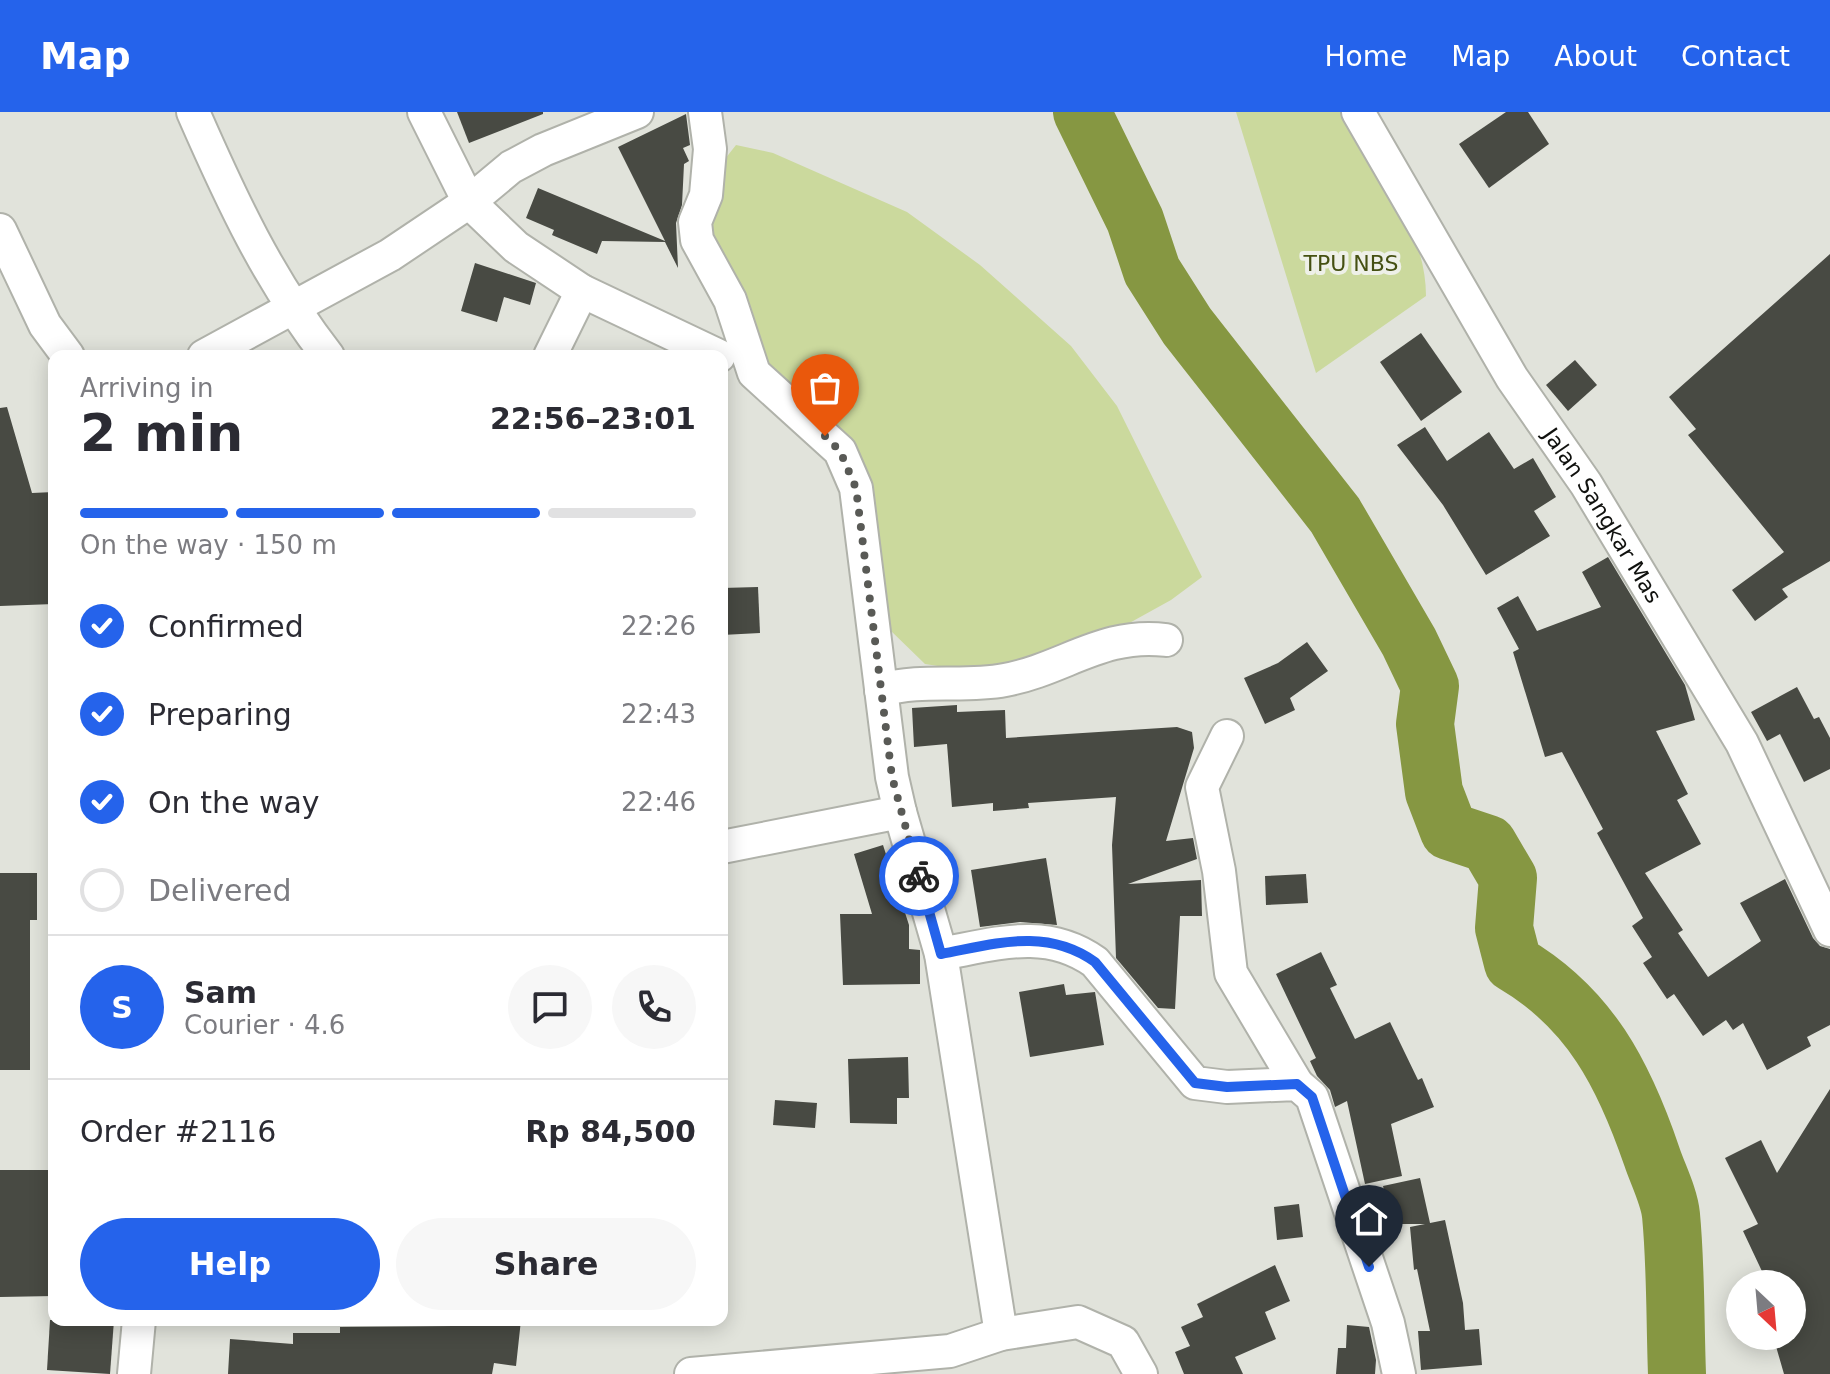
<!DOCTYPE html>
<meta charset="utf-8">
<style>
body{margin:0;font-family:"DejaVu Sans",sans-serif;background:#f7f7f7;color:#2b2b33;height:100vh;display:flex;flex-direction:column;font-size:30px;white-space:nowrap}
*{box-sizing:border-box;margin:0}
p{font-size:26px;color:#7c7c81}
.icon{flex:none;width:44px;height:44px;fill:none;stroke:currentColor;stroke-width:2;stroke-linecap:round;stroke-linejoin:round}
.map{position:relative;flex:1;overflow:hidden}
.sheet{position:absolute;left:48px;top:238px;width:680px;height:976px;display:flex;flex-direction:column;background:#fff;border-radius:16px;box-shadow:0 4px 20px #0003}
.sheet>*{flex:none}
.needle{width:52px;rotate:154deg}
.buttons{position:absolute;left:1726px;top:1158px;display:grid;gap:16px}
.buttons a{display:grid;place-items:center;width:80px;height:80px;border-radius:50%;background:#fff;box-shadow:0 4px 20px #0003;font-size:40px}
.pin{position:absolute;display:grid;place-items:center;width:68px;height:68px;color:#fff;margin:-82px -34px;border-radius:50% 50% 50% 0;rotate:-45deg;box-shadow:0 0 8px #0007}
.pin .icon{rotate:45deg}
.courier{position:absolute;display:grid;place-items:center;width:80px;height:80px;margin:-40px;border:6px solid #2563eb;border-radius:50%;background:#fff;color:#222;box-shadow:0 2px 10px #0007}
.summary em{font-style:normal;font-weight:800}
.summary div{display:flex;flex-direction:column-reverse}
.summary{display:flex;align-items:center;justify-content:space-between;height:136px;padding:0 32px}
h1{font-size:52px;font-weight:800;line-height:60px}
.bar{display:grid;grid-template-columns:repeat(4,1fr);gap:12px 8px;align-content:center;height:96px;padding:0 32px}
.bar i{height:10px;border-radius:6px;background:#e1e1e2}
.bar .current{background:#2563eb}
.bar p{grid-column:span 4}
.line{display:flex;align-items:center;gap:20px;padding:0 32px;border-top:2px solid #e1e1e2}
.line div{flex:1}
.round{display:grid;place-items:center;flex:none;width:84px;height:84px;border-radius:42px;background:#f7f7f7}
ol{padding:0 32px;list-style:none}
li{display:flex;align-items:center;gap:24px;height:88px}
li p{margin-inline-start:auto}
li .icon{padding:8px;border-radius:50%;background:#2563eb;color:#fff;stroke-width:4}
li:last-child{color:#7c7c81}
li i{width:44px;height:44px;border:4px solid #e1e1e2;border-radius:50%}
.cta{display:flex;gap:16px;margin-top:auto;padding:16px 32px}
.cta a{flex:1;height:92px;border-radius:48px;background:#2563eb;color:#fff;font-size:32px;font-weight:800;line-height:92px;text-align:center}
.cta a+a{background:#f7f7f7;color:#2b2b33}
header{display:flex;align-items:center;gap:48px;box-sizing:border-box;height:112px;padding:0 40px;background:#2563eb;color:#fff}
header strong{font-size:38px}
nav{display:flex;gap:44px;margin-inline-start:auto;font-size:28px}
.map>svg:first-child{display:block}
</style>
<header>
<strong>Map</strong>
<nav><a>Home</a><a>Map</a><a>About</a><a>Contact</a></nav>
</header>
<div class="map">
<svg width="1830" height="1262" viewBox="0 0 1830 1262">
<rect width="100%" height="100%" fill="#e1e3db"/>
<g fill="#cbd99d">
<path d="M1236,0H1341C1375,55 1426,116 1426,184L1316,261Z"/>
<polygon points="736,33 773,41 907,100 980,153 1071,234 1117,294 1202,465 1171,488 1077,540 983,561 925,552 889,517 850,349 762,250 684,99"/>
</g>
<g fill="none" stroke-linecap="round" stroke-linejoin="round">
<path stroke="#869742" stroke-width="58" d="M1082,0L1135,108L1152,159L1187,214L1335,403L1409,530L1430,574L1425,612L1434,680L1449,719L1488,732L1508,766L1504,816L1513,851C1590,896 1624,963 1652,1045C1658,1063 1669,1084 1671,1103C1676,1155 1675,1209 1677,1262"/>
</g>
<g fill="#484a43">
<polygon points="457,0 543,0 543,2 469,31"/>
<polygon points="1506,0 1528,0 1549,32 1489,76 1459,32"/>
<polygon points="686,2 690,33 683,36 689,49 684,52 682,93 676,111 678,156 665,130 602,129 597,142 552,123 554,118 526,106 538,76 665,129 618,35"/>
<polygon points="1830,142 1830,449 1782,477 1788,485 1755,509 1732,478 1784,440 1688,323 1696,317 1669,285"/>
<polygon points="475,151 536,171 530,193 504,185 497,210 461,199"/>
<polygon points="1421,221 1462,280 1421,309 1380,250"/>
<polygon points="1575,248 1597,273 1568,299 1546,273"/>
<polygon points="7,295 32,381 54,380 54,492 0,494 0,296"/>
<polygon points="1425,315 1447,349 1489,320 1514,357 1533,346 1556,385 1534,399 1550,424 1486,463 1443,393 1397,333"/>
<polygon points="1608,445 1685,573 1695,608 1656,619 1688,682 1677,688 1701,732 1645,761 1683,818 1678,821 1708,865 1761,829 1740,791 1785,767 1813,826 1820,834 1830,837 1830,913 1807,925 1811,934 1767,958 1743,911 1733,918 1726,908 1703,924 1674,882 1667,887 1643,851 1652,845 1632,814 1643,806 1597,721 1603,717 1562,640 1545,645 1513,540 1519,537 1497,496 1518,484 1537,519 1601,495 1582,460"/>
<polygon points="758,475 760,521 722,523 722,476"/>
<polygon points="1307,530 1328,559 1290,586 1295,598 1265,612 1244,566 1278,551"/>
<polygon points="1797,575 1814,607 1819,605 1830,626 1830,657 1804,670 1780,622 1767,629 1751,600"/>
<polygon points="957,593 957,600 1005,598 1006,626 1177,615 1192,620 1194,636 1166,729 1193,726 1197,747 1128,772 1201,768 1202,804 1180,804 1175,897 1158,896 1116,846 1112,733 1116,685 1028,691 1029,696 993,699 993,691 952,695 947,632 914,635 912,596"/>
<polygon points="883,733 909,813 909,837 920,838 920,872 843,873 840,802 872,802 854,742"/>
<polygon points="1046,746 1057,813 1020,810 980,815 971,758"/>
<polygon points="0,761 37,761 37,808 30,808 30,958 0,958"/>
<polygon points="1306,762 1308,791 1266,793 1265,764"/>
<polygon points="1321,840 1337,873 1330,876 1355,927 1390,910 1418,968 1422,966 1434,995 1391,1012 1402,1064 1365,1072 1347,989 1335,995 1330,978 1317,964 1310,949 1316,946 1276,862"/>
<polygon points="1064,872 1066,883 1095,880 1104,933 1030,945 1019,880"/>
<polygon points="908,945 909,986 897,986 897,1012 850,1011 848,947"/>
<polygon points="1830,977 1830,1262 1784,1262 1773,1224 1792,1224 1792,1172 1768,1172 1743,1119 1758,1112 1725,1046 1761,1028 1777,1061"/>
<polygon points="775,988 817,991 815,1016 773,1013"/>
<polygon points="0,1058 54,1058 54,1184 0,1185"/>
<polygon points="1420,1066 1430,1111 1445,1108 1463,1191 1465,1218 1479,1217 1482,1253 1421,1258 1418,1219 1430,1219 1417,1157 1414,1158 1410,1115 1425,1112 1392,1112 1383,1074"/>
<polygon points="1299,1092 1303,1125 1277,1128 1274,1095"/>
<polygon points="1275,1153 1290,1189 1265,1200 1276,1227 1235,1245 1243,1262 1184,1262 1175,1240 1190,1234 1181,1215 1203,1205 1197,1192"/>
<polygon points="50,1208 114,1208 110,1262 47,1258"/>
<polygon points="454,1208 521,1208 516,1254 494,1251 492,1262 228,1262 230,1227 293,1232 293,1221 340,1221 340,1215 454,1214"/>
<polygon points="1347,1213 1369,1215 1376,1248 1375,1262 1336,1262 1338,1236 1346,1236"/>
</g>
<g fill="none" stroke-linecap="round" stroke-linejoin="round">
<g stroke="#b0b2aa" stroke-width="36">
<g id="minor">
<path d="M193,0C232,89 268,167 328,244"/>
<polyline points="424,0 469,90 516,135 582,179 719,244"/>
<polyline points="705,0 710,37 706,83 695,110 697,128 730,188 754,261 840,339 856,376 892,665 900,700"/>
<path id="s1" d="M1358,0L1512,266L1586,372L1742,631L1830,818"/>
<polyline points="0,118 45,213 68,244"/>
<polyline points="204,244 390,143 469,90 511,55 543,38 637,0"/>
<polyline points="550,244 582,179"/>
<path d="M881,578C923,566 963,576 1005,568C1064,557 1103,520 1166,528"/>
<polyline points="1227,624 1202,675 1219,759 1231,861 1297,972"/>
<polyline points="722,735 900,700 941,842 1001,1222"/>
<path d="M941,842C996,832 1046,815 1095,850L1195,971L1227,975L1297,972L1312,985L1388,1211L1399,1262"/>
<polyline points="134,1262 139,1208"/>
<polyline points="691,1262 950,1239 1001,1222 1078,1210 1123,1230 1141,1262"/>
</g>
</g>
<use href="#minor" stroke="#fff" stroke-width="32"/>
</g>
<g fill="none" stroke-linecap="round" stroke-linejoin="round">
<polyline stroke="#595a56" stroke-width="8" stroke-dasharray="0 14.4" points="825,324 840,339 856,376 892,665 919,764"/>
<path stroke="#2563eb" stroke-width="10" d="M919,764L941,842C995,832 1046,815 1095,850L1195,971L1227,975L1297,972L1312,985L1369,1155"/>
</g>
<g text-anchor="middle" stroke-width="8" stroke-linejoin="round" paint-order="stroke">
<g font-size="22" fill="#455012" stroke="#eef0e8">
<text x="1351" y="159">TPU NBS</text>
</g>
<g font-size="22" fill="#10110e" stroke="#eef0e8">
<text dy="8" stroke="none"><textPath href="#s1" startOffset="472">Jalan Sangkar Mas</textPath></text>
</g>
</g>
</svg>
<div class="buttons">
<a><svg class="needle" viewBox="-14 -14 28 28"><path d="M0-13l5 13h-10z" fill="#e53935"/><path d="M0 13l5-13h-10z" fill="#7c7c81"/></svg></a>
</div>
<div class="pin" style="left:825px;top:324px;background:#ea580c"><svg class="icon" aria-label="bag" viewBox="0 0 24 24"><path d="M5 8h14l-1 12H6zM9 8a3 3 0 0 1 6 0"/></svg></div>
<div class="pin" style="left:1369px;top:1155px;background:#1f2937"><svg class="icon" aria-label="home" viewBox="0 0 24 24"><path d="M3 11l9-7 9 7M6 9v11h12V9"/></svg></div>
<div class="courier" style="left:919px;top:764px"><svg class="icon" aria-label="bike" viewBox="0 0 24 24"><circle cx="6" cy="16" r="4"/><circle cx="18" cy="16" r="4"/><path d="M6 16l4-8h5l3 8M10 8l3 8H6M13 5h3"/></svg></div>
<section class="sheet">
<div class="summary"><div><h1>2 min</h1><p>Arriving in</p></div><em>22:56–23:01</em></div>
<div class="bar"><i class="current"></i><i class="current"></i><i class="current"></i><i></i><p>On the way · 150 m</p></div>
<ol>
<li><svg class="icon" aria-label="check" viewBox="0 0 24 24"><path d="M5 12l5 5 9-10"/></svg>Confirmed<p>22:26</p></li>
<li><svg class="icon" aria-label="check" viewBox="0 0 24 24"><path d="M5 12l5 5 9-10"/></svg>Preparing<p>22:43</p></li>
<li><svg class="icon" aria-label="check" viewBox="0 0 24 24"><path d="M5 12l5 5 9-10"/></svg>On the way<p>22:46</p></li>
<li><i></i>Delivered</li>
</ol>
<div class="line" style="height:144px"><b class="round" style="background:#2563eb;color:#fff">S</b><div><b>Sam</b><p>Courier · 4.6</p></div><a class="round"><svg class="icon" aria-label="chat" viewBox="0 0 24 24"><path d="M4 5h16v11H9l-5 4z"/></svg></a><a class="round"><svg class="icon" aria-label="phone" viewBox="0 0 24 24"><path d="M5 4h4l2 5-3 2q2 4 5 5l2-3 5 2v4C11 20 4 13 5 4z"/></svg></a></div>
<div class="line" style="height:104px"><div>Order #2116</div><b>Rp 84,500</b></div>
<div class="cta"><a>Help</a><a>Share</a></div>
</section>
</div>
